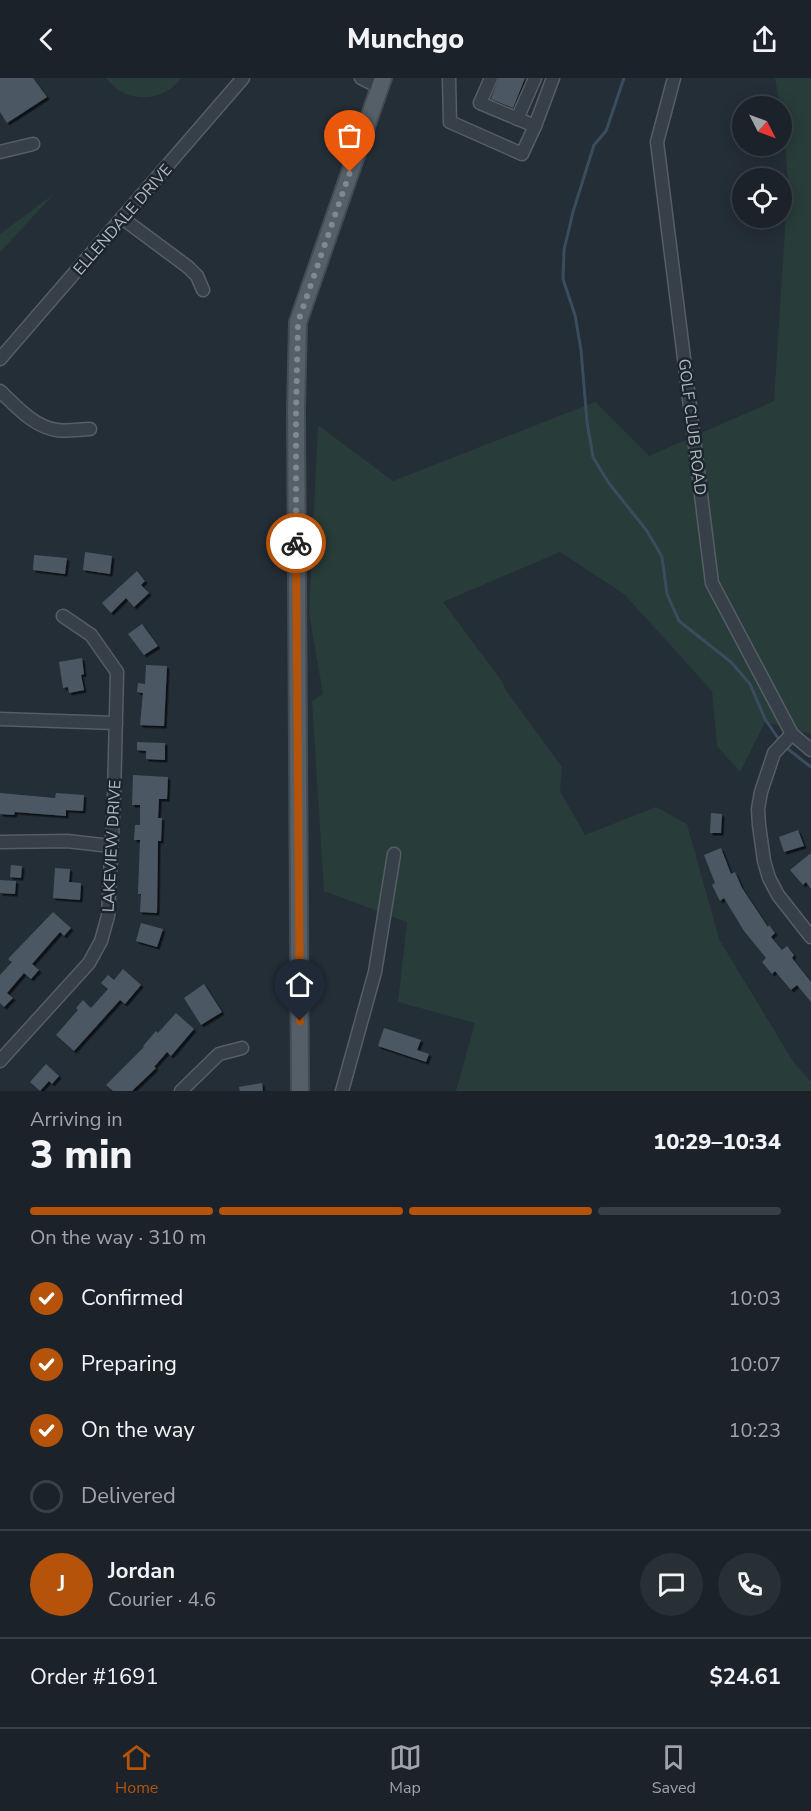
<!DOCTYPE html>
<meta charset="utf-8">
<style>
body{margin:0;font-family:"Nunito Sans",sans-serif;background:#282f35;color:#f1f3f6;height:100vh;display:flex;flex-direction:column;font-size:22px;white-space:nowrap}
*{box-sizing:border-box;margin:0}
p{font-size:20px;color:#a0a4a8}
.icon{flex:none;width:33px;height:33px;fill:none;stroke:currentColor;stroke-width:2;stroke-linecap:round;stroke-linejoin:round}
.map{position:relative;height:1013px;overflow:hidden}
.side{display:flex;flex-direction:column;background:#1b2229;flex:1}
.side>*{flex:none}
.needle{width:39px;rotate:132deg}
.buttons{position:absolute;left:732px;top:18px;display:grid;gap:12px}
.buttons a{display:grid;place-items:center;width:60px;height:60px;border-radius:50%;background:#1b2229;box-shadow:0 3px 15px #0003,0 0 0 2px #393f46;font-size:30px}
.pin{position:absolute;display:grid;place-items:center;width:51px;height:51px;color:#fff;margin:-62px -26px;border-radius:50% 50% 50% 0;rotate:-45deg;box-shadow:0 0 6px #0007}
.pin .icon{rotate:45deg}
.courier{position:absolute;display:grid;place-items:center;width:60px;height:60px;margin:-30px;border:4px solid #b45309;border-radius:50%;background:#fff;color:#222;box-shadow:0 2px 8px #0007}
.overview em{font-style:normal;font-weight:800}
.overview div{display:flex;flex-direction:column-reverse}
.overview{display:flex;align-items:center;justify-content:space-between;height:102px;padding:0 30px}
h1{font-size:39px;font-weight:800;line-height:45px}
.bar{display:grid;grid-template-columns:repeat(4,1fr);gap:9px 6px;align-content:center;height:72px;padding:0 30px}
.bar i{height:8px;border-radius:4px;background:#393f46}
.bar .active{background:#b45309}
.bar p{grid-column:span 4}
.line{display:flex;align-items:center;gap:15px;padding:0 30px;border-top:2px solid #393f46}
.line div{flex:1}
.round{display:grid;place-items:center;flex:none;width:63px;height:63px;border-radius:32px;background:#282f35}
ol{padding:0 30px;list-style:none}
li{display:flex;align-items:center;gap:18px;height:66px}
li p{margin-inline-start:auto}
li .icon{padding:6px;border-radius:50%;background:#b45309;color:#fff;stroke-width:4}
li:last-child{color:#a0a4a8}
li i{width:33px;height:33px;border:3px solid #393f46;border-radius:50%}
header{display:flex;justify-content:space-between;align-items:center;height:78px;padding:0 30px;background:#1b2229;font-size:27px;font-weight:800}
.tab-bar{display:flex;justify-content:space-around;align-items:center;height:84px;border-top:2px solid #393f46;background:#1b2229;font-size:16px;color:#a0a4a8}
.tab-bar a{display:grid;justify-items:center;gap:3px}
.tab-bar .active{color:#b45309}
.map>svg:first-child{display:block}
</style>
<header><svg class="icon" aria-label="back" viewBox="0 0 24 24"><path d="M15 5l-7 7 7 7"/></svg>Munchgo<svg class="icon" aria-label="share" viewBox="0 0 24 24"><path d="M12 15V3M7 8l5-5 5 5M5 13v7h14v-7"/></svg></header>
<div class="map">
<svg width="811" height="1013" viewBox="0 0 811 1013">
<defs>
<filter id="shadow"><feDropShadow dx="2.5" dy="2.5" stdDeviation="0" flood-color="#0009"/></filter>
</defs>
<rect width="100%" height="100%" fill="#242e37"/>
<g fill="#283c3a">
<path d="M106,0H181C168,19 141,25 120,13C115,10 110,5 106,0Z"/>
<polygon points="775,0 811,0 811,656 765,644 740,694 717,668 712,613 624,516 560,474 443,524 501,602 507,614 562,689 560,713 585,757 656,729 687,746 719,861 794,985 811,1004 811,1013 456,1013 475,945 398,924 407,844 324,813 312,623 323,616 309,535 318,347 393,403 595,324 649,378 774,323 788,105 782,28 780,28"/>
<polygon points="54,116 0,174 0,156"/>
</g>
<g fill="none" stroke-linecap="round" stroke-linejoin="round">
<g stroke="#3a4d5f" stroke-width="3">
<polyline points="624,0 606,53 594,67 573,134 564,172 563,201 575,237 581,272 587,344 593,379 608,404 647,453 662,479 667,516 679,543 731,584 750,606 765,641 780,663"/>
<polyline points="784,668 811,689"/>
</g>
</g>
<g fill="#4c5863" filter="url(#shadow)">
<polygon points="0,0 33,0 47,19 7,45 0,34"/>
<polygon points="499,0 525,0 513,30 491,21"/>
<polygon points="85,474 112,478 110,496 83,492"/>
<polygon points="34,477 67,480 65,496 33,492"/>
<polygon points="137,493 145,503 141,507 149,515 134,529 126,520 111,535 102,525"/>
<polygon points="142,546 158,568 144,577 128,556"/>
<polygon points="82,580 84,596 81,597 84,612 69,615 68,609 63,610 59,584"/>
<polygon points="146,587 167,588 164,648 140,647 143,615 137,614 138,605 145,606"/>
<polygon points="137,664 165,665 165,682 146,681 146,673 137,672"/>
<polygon points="133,697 168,699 167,721 159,721 158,740 162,740 161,763 158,763 157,835 140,834 141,816 138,816 140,762 134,762 135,747 140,747 140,727 132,727"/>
<polygon points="0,715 55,720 56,715 84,717 83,733 66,732 66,738 15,734 14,737 0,736"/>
<polygon points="711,735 722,736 721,755 710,755"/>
<polygon points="798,752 804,768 784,774 779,759"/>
<polygon points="721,770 731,796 735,794 742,810 768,849 769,847 775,855 771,859 782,872 787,868 794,877 792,880 811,904 811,924 797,907 791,912 775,893 772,896 762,884 766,880 744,853 724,820 720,823 712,807 715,805 704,777"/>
<polygon points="811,775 811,811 806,804 803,807 790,792"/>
<polygon points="11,787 22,788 21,800 10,799"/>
<polygon points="55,790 70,791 69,804 81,805 80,822 53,820"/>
<polygon points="0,802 16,803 15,816 0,815"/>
<polygon points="53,834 71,850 64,858 60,854 32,886 39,892 31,901 24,895 7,915 13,920 4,929 0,925 0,897 12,884 8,881"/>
<polygon points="141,845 163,851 157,869 136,863"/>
<polygon points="123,891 141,907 125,926 120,922 74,973 56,957 78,932 76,930 83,922 91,930 108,911 101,905 108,897 114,902"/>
<polygon points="204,906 222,934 201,947 184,920"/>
<polygon points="176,935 194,951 171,978 167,974 154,989 156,990 132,1013 113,1013 106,1007 144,969 143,968 156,953 158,955"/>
<polygon points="384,950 421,962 417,972 429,976 426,984 378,968"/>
<polygon points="46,986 59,998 52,1006 49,1003 40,1013 30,1004"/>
<polygon points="262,1005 263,1013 240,1013 239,1009"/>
</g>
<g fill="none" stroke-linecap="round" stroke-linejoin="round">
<g stroke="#555d66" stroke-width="15">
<g id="minor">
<polyline points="361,0 379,9"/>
<polyline points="449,0 450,44 522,76 535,48"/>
<polyline points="491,0 480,25 535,48 553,0"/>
<polyline points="674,0 657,64 712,505 792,656 811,672"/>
<polyline points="517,41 535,0"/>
<polyline points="0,74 33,66"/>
<polyline points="122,140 188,189 197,198 203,212"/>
<polyline points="0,281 243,0"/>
<path d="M0,313C16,328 34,349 57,352C68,354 80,351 90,351"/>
<polyline points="0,641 116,645"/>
<polyline points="792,656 774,675 761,714 758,731 759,747 764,783 769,800 778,817 811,859"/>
<polyline points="0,764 67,763 111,768"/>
<polyline points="0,983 89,885 101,863 108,838 114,719 117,594 91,557 63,538"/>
<polyline points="181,1013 219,976 242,970"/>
<polyline points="342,1013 375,894 394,776"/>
</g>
</g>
<g stroke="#434b54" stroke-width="20">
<polyline id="major" points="300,1013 296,332 298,244 383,0"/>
</g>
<use href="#minor" stroke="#373f48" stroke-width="12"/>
<use href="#major" stroke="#555f68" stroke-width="16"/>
</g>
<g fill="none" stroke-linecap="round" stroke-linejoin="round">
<polyline stroke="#808993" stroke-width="6" stroke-dasharray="0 10.8" points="296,465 296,332 298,244 350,94"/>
<polyline stroke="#b45309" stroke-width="8" points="296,465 300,943"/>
</g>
<g text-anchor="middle" stroke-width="5" stroke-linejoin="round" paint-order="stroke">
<g font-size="16" fill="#b2bac4" stroke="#1c242c">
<text transform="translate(122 141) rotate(-49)" y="6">ELLENDALE DRIVE</text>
<text transform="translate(693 349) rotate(83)" y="6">GOLF CLUB ROAD</text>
<text transform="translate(111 768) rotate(-87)" y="6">LAKEVIEW DRIVE</text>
</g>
</g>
</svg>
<div class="buttons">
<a><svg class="needle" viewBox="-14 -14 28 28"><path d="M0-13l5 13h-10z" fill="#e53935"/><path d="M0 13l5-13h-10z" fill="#a0a4a8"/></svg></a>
<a><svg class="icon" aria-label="locate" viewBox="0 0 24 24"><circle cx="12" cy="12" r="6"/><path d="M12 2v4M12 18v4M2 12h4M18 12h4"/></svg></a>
</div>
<div class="pin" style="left:350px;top:94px;background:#ea580c"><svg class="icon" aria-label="bag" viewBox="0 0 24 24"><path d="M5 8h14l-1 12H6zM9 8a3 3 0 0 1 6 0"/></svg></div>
<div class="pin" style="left:300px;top:943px;background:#1f2937"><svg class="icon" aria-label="home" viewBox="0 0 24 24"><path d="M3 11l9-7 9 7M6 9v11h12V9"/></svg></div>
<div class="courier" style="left:296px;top:465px"><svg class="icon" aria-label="bike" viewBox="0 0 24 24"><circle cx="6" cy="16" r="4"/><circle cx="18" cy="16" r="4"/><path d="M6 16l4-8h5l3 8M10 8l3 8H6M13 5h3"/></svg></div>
</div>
<section class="side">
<div class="overview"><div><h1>3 min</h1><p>Arriving in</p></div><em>10:29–10:34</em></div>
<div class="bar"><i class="active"></i><i class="active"></i><i class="active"></i><i></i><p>On the way · 310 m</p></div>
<ol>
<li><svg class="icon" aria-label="check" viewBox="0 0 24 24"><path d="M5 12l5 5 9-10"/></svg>Confirmed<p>10:03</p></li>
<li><svg class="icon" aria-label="check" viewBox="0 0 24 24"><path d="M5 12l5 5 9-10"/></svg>Preparing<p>10:07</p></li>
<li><svg class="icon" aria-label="check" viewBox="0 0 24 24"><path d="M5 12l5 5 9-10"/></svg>On the way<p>10:23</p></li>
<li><i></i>Delivered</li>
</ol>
<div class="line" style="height:108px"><b class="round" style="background:#b45309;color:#fff">J</b><div><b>Jordan</b><p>Courier · 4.6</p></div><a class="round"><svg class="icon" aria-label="chat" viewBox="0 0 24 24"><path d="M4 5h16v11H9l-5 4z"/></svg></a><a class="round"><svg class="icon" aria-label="phone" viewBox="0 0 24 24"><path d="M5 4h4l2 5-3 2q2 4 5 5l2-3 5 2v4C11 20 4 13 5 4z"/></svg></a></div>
<div class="line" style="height:78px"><div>Order #1691</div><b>$24.61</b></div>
</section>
<nav class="tab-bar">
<a class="active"><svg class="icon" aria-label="home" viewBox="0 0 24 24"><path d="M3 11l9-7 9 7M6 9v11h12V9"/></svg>Home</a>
<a><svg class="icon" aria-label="map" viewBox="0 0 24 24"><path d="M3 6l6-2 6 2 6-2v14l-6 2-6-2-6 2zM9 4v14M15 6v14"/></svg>Map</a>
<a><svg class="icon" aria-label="saved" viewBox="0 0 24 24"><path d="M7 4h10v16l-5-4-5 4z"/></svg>Saved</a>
</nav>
